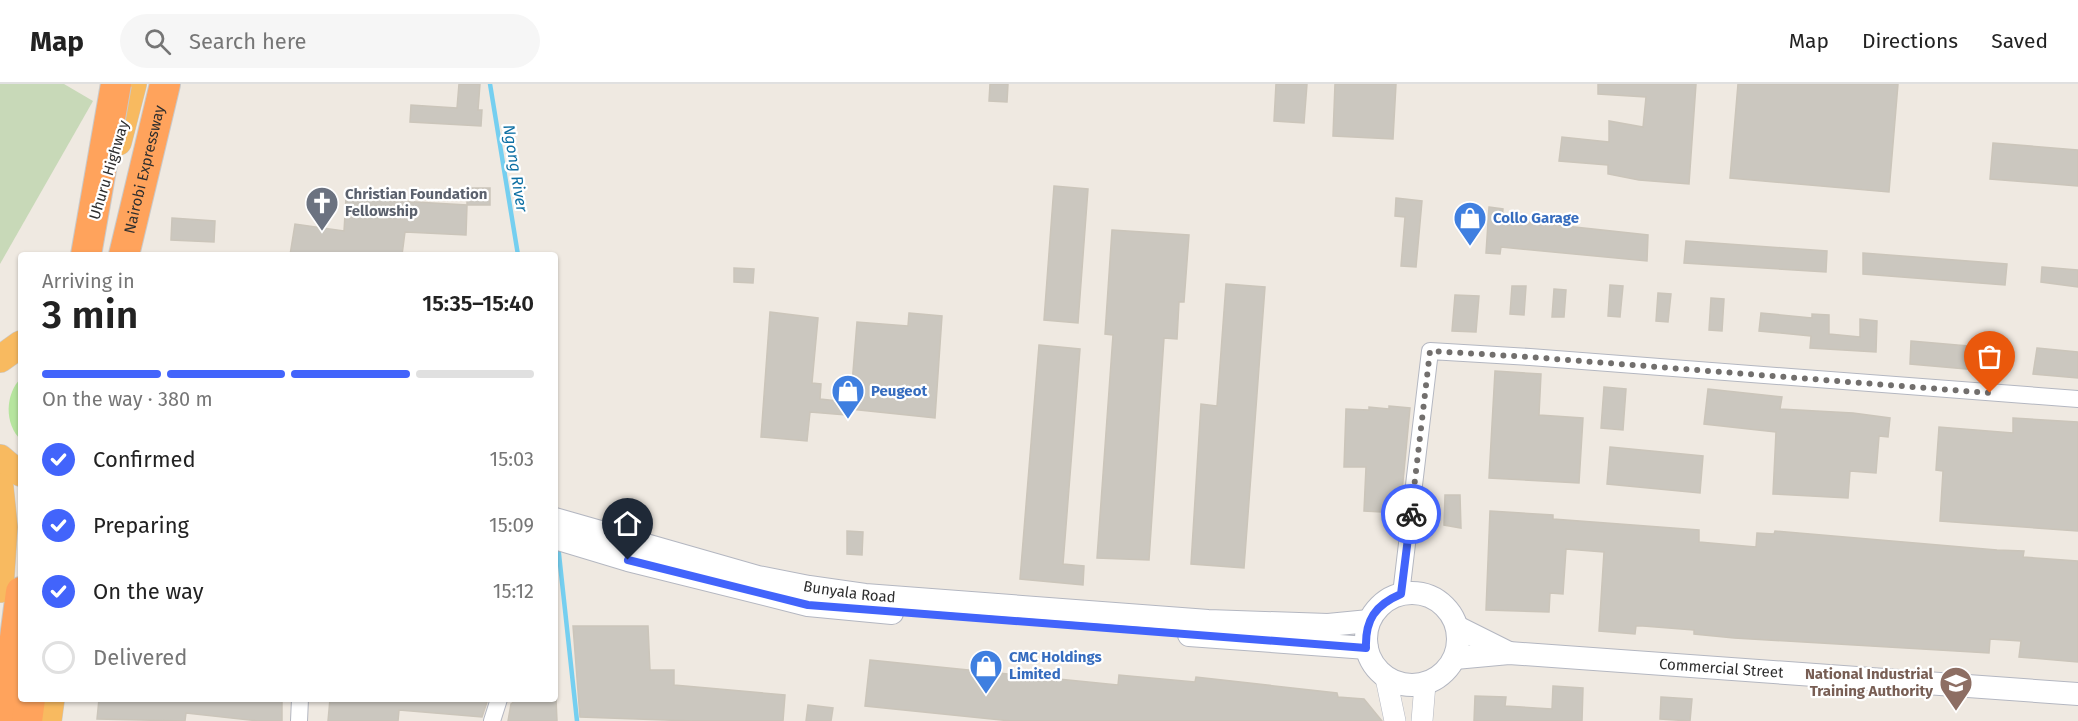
<!DOCTYPE html>
<meta charset="utf-8">
<style>
body{margin:0;font-family:"Fira Sans",sans-serif;background:#f6f6f6;color:#222;height:100vh;display:flex;flex-direction:column;font-size:22px;white-space:nowrap}
*{box-sizing:border-box;margin:0}
p{font-size:20px;color:#767676}
.icon{flex:none;width:33px;height:33px;fill:none;stroke:currentColor;stroke-width:2;stroke-linecap:round;stroke-linejoin:round}
.map{position:relative;flex:1;overflow:hidden}
.details{position:absolute;left:18px;top:168px;width:540px;height:450px;display:flex;flex-direction:column;background:#fff;border-radius:6px;box-shadow:0 2px 4px #0004}
.details>*{flex:none}
.pin{position:absolute;display:grid;place-items:center;width:51px;height:51px;color:#fff;margin:-62px -26px;border-radius:50% 50% 50% 0;rotate:-45deg;box-shadow:0 0 6px #0007}
.pin .icon{rotate:45deg}
.courier{position:absolute;display:grid;place-items:center;width:60px;height:60px;margin:-30px;border:4px solid #4264fb;border-radius:50%;background:#fff;color:#222;box-shadow:0 2px 8px #0007}
.summary em{font-style:normal;font-weight:600}
.summary div{display:flex;flex-direction:column-reverse}
.summary{display:flex;align-items:center;justify-content:space-between;height:102px;padding:0 24px}
h1{font-size:39px;font-weight:600;line-height:45px}
.bar{display:grid;grid-template-columns:repeat(4,1fr);gap:9px 6px;align-content:center;height:72px;padding:0 24px}
.bar i{height:8px;border-radius:4px;background:#e0e0e0}
.bar .current{background:#4264fb}
.bar p{grid-column:span 4}
ol{padding:0 24px;list-style:none}
li{display:flex;align-items:center;gap:18px;height:66px}
li p{margin-inline-start:auto}
li .icon{padding:6px;border-radius:50%;background:#4264fb;color:#fff;stroke-width:4}
li:last-child{color:#767676}
li i{width:33px;height:33px;border:3px solid #e0e0e0;border-radius:50%}
header{display:flex;align-items:center;gap:36px;box-sizing:border-box;height:84px;padding:0 30px;background:#fff;border-bottom:2px solid #e0e0e0}
header strong{font-size:28px}
nav{display:flex;gap:33px;margin-inline-start:auto;font-size:21px}
.search{width:420px;height:54px;background:#f6f6f6;display:flex;align-items:center;gap:15px;box-sizing:border-box;padding:0 21px;border-radius:33px;color:#767676;font-size:22px}
.map>svg:first-child{display:block}
</style>
<header>
<strong>Map</strong>
<div class="search"><svg class="icon" aria-label="search" viewBox="0 0 24 24"><circle cx="10" cy="10" r="6"/><path d="M15 15l6 6"/></svg>Search here</div>
<nav><a>Map</a><a>Directions</a><a>Saved</a></nav>
</header>
<div class="map">
<svg width="2078" height="637" viewBox="0 0 2078 637">
<rect width="100%" height="100%" fill="#efe9e1"/>
<path fill="#b6e59e" d="M21,294V356C4,340 5,310 21,294Z"/>
<polygon fill="#c8d9b8" points="0,0 64,0 93,17 0,180"/>
<g fill="none" stroke-linecap="round" stroke-linejoin="round">
<g stroke="#75cff0" stroke-width="4.5">
<polyline points="490,0 518,171"/>
<polyline points="558,461 577,637"/>
</g>
</g>
<g fill="#cbc7bf" stroke="#cbc5ba" stroke-width="1.5">
<polygon points="459,0 480,0 478,26 482,26 481,42 410,38 411,21 457,24"/>
<polygon points="990,0 1008,0 1007,18 989,17"/>
<polygon points="1276,0 1307,0 1304,39 1274,37"/>
<polygon points="1335,0 1396,0 1393,55 1333,52"/>
<polygon points="1598,0 1696,0 1689,100 1639,96 1608,90 1608,81 1559,77 1562,53 1609,58 1609,37 1643,43 1646,13 1598,10"/>
<polygon points="1738,0 1898,0 1889,108 1730,94"/>
<polygon points="1993,59 2078,66 2078,102 1990,95"/>
<polygon points="1054,102 1088,105 1078,239 1044,236"/>
<rect x="467" y="104" width="23" height="17"/>
<polygon points="346,114 467,121 466,151 405,148 402,171 290,171 295,140 344,147"/>
<polygon points="1396,114 1422,117 1416,183 1401,182 1405,133 1395,132"/>
<polygon points="1489,123 1503,125 1502,135 1648,151 1647,177 1501,163 1500,170 1486,169"/>
<polygon points="172,134 215,137 214,158 171,156"/>
<polygon points="1112,146 1189,151 1184,218 1179,218 1177,255 1164,254 1149,476 1097,474 1113,251 1105,250"/>
<polygon points="1686,157 1827,167 1826,188 1684,179"/>
<polygon points="1863,169 2007,180 2005,201 1863,190"/>
<polygon points="2042,183 2078,186 2078,203 2041,198"/>
<polygon points="734,184 754,185 753,199 734,198"/>
<polygon points="1226,200 1265,203 1244,484 1191,480 1201,320 1217,322"/>
<polygon points="1610,201 1623,202 1620,233 1608,232"/>
<polygon points="1512,202 1526,202 1524,231 1510,230"/>
<polygon points="1554,205 1566,206 1564,233 1552,233"/>
<polygon points="1658,209 1671,210 1668,238 1656,237"/>
<polygon points="1455,211 1479,212 1476,248 1452,247"/>
<polygon points="1711,214 1724,215 1722,247 1709,246"/>
<polygon points="770,228 818,234 812,299 821,300 820,315 847,318 846,331 810,328 807,357 761,353"/>
<polygon points="909,229 942,232 935,334 850,325 857,238 908,242"/>
<polygon points="1761,229 1812,234 1812,230 1829,231 1829,250 1860,253 1860,235 1877,237 1876,268 1810,264 1811,252 1759,247"/>
<polygon points="1911,257 2003,265 2000,288 1910,280"/>
<polygon points="1039,261 1080,265 1063,480 1084,482 1083,501 1020,495"/>
<polygon points="2037,264 2078,268 2078,294 2033,290"/>
<polygon points="1495,287 1541,290 1539,331 1583,334 1579,399 1489,394"/>
<polygon points="1604,303 1626,305 1623,346 1601,344"/>
<polygon points="1708,305 1782,313 1780,325 1853,329 1890,334 1888,353 1879,352 1876,389 1850,387 1848,414 1773,410 1776,348 1704,340"/>
<polygon points="1389,322 1410,324 1400,429 1364,427 1366,383 1344,383 1346,325 1369,326 1369,323 1389,325"/>
<polygon points="2013,334 2078,338 2078,447 1940,437 1943,387 1936,386 1939,343 2013,349"/>
<polygon points="1610,363 1703,372 1700,409 1607,400"/>
<polygon points="1445,411 1460,411 1461,444 1444,441"/>
<polygon points="1490,427 1553,431 1553,435 1699,446 1699,458 1756,463 1757,449 1774,450 1775,447 1997,466 2024,467 2023,473 2078,477 2078,578 2019,573 2021,557 1990,555 1989,569 1734,554 1694,550 1694,546 1643,542 1636,542 1635,550 1599,547 1604,468 1566,465 1563,510 1550,509 1549,528 1486,526"/>
<polygon points="847,447 863,448 862,471 847,470"/>
<polygon points="573,542 648,542 650,586 674,586 674,601 785,611 783,637 693,637 580,633"/>
<polygon points="870,576 1118,601 1119,591 1195,598 1196,593 1337,609 1338,613 1364,615 1382,637 1011,637 865,622"/>
<polygon points="1553,602 1583,604 1582,637 1474,637 1475,612 1506,613 1505,622 1552,625"/>
<polygon points="1661,613 1692,615 1690,637 1660,635"/>
<polygon points="99,615 282,615 282,637 259,637 186,629 185,637 97,635"/>
<polygon points="330,615 488,615 482,633 399,626 398,637 328,637"/>
<polygon points="518,615 556,615 557,637 508,637 511,620"/>
<polygon points="808,621 833,624 831,637 806,637"/>
</g>
<g fill="none" stroke-linecap="round" stroke-linejoin="round">
<g stroke="#b4b7c1" stroke-width="18">
<g id="minor">
<polyline points="1401,510 1430,267 1530,273 2078,315"/>
<polyline points="299,637 300,615"/>
<polyline points="492,637 499,615"/>
</g>
</g>
<g stroke="#b4b7c1" stroke-width="22">
<g id="tertiary">
<polyline points="1386,594 1395,637"/>
<polyline points="1422,637 1425,600"/>
</g>
</g>
<g stroke="#b4b7c1" stroke-width="24">
<g id="secondary">
<path id="s1" d="M555,435L758,493L809,503L865,511L1208,537L1328,541L1369,537"/>
<polyline points="555,454 628,476 808,521 892,529"/>
<circle cx="1412" cy="555" r="46"/>
<polyline points="1457,543 1509,569"/>
<polyline points="1189,551 1367,564"/>
<path id="s2" d="M1455,574L1509,569L2078,610"/>
</g>
</g>
<g stroke="#c9c9c9" stroke-width="28">
<g id="trunk">
<polyline points="118,58 133,0"/>
<polyline points="0,275 21,260"/>
<polyline points="0,374 13,385 21,389"/>
<polyline points="0,403 4,443 0,505"/>
<polyline points="48,637 51,615"/>
</g>
</g>
<g stroke="#c9c9c9" stroke-width="32">
<g id="motorway">
<path id="s3" d="M124,171L165,0"/>
<polyline points="4,637 21,508"/>
<polyline points="27,637 30,615"/>
</g>
</g>
<use href="#minor" stroke="#fff" stroke-width="16"/>
<use href="#tertiary" stroke="#fff" stroke-width="21"/>
<use href="#secondary" stroke="#fff" stroke-width="22"/>
<use href="#trunk" stroke="#f8ba60" stroke-width="27"/>
<use href="#motorway" stroke="#ffa35c" stroke-width="30"/>
<g stroke="#c9c9c9" stroke-width="32" stroke-linecap="butt">
<polyline id="motorway-bridge" points="86,171 116,0"/>
</g>
<use href="#motorway-bridge" stroke="#ffa35c" stroke-width="30"/>
</g>
<g fill="none" stroke-linecap="round" stroke-linejoin="round">
<polyline stroke="#726f6d" stroke-width="6" stroke-dasharray="0 10.8" points="1411,430 1430,267 1530,273 1990,309"/>
<path stroke="#4264fb" stroke-width="8" d="M628,476L808,521L1366,564C1365,536 1375,521 1401,510L1411,430"/>
</g>
<defs>
<g id="church-pin" transform="scale(1.725)"><path d="M0 17L-7.5 6A9.5 9.5 0 1 1 7.5 6Z" fill="#6b7280" stroke="#fff"/><path d="M-1.2-6h2.4v3.5h3.3v2.4h-3.3V6h-2.4V-.1h-3.3v-2.4h3.3Z" fill="#fff"/></g>
<g id="shop-pin" transform="scale(1.725)"><path d="M0 17L-7.5 6A9.5 9.5 0 1 1 7.5 6Z" fill="#3f7fe0" stroke="#fff"/><path d="M-5-2.5h2.3a2.7 3.5 0 0 1 5.4 0H5L5.5 6h-11ZM-1.5-2.5h3a1.5 2.3 0 0 0-3 0Z" fill="#fff"/></g>
<g id="university-pin" transform="scale(1.725)"><path d="M0 17L-7.5 6A9.5 9.5 0 1 1 7.5 6Z" fill="#8d6e63" stroke="#fff"/><path d="M0-5L7-2L0 1L-7-2ZM-4 1L0 2.5L4 1V4Q0 6-4 4Z" fill="#fff"/></g>
</defs>
<g fill-rule="evenodd">
<use href="#church-pin" x="322" y="119"/>
<use href="#shop-pin" x="1470" y="134"/>
<use href="#shop-pin" x="848" y="307"/>
<use href="#shop-pin" x="986" y="582"/>
<use href="#university-pin" x="1956" y="599"/>
</g>
<g text-anchor="middle" stroke-width="4.5" stroke-linejoin="round" paint-order="stroke">
<g font-size="15" fill="#2e2e2e" stroke="#fff">
<text transform="translate(109 86) rotate(-73)" y="5">Uhuru Highway</text>
<text dy="5" stroke="none"><textPath href="#s3" startOffset="88">Nairobi Expressway</textPath></text>
<text dy="5" stroke="none"><textPath href="#s1" startOffset="304">Bunyala Road</textPath></text>
<text dy="5" stroke="none"><textPath href="#s2" startOffset="267">Commercial Street</textPath></text>
</g>
<g font-size="15" font-weight="bold" fill="#5b616d" stroke="#fff" text-anchor="start">
<text x="345" y="115">Christian Foundation<tspan x="345" dy="17">Fellowship</tspan></text>
</g>
<g font-size="15" font-weight="bold" fill="#366cbe" stroke="#fff" text-anchor="start">
<text x="1493" y="139">Collo Garage</text>
<text x="871" y="312">Peugeot</text>
<text x="1009" y="578">CMC Holdings<tspan x="1009" dy="17">Limited</tspan></text>
</g>
<g font-size="15" font-weight="bold" fill="#785e54" stroke="#fff" text-anchor="end">
<text x="1933" y="595">National Industrial<tspan x="1933" dy="17">Training Authority</tspan></text>
</g>
<g font-size="16" font-style="italic" fill="#0d6fa3" stroke="#fff">
<text transform="translate(516 84) rotate(81)" y="6">Ngong River</text>
</g>
</g>
</svg>
<div class="pin" style="left:1990px;top:309px;background:#ea580c"><svg class="icon" aria-label="bag" viewBox="0 0 24 24"><path d="M5 8h14l-1 12H6zM9 8a3 3 0 0 1 6 0"/></svg></div>
<div class="pin" style="left:628px;top:476px;background:#1f2937"><svg class="icon" aria-label="home" viewBox="0 0 24 24"><path d="M3 11l9-7 9 7M6 9v11h12V9"/></svg></div>
<div class="courier" style="left:1411px;top:430px"><svg class="icon" aria-label="bike" viewBox="0 0 24 24"><circle cx="6" cy="16" r="4"/><circle cx="18" cy="16" r="4"/><path d="M6 16l4-8h5l3 8M10 8l3 8H6M13 5h3"/></svg></div>
<section class="details">
<div class="summary"><div><h1>3 min</h1><p>Arriving in</p></div><em>15:35–15:40</em></div>
<div class="bar"><i class="current"></i><i class="current"></i><i class="current"></i><i></i><p>On the way · 380 m</p></div>
<ol>
<li><svg class="icon" aria-label="check" viewBox="0 0 24 24"><path d="M5 12l5 5 9-10"/></svg>Confirmed<p>15:03</p></li>
<li><svg class="icon" aria-label="check" viewBox="0 0 24 24"><path d="M5 12l5 5 9-10"/></svg>Preparing<p>15:09</p></li>
<li><svg class="icon" aria-label="check" viewBox="0 0 24 24"><path d="M5 12l5 5 9-10"/></svg>On the way<p>15:12</p></li>
<li><i></i>Delivered</li>
</ol>
</section>
</div>
